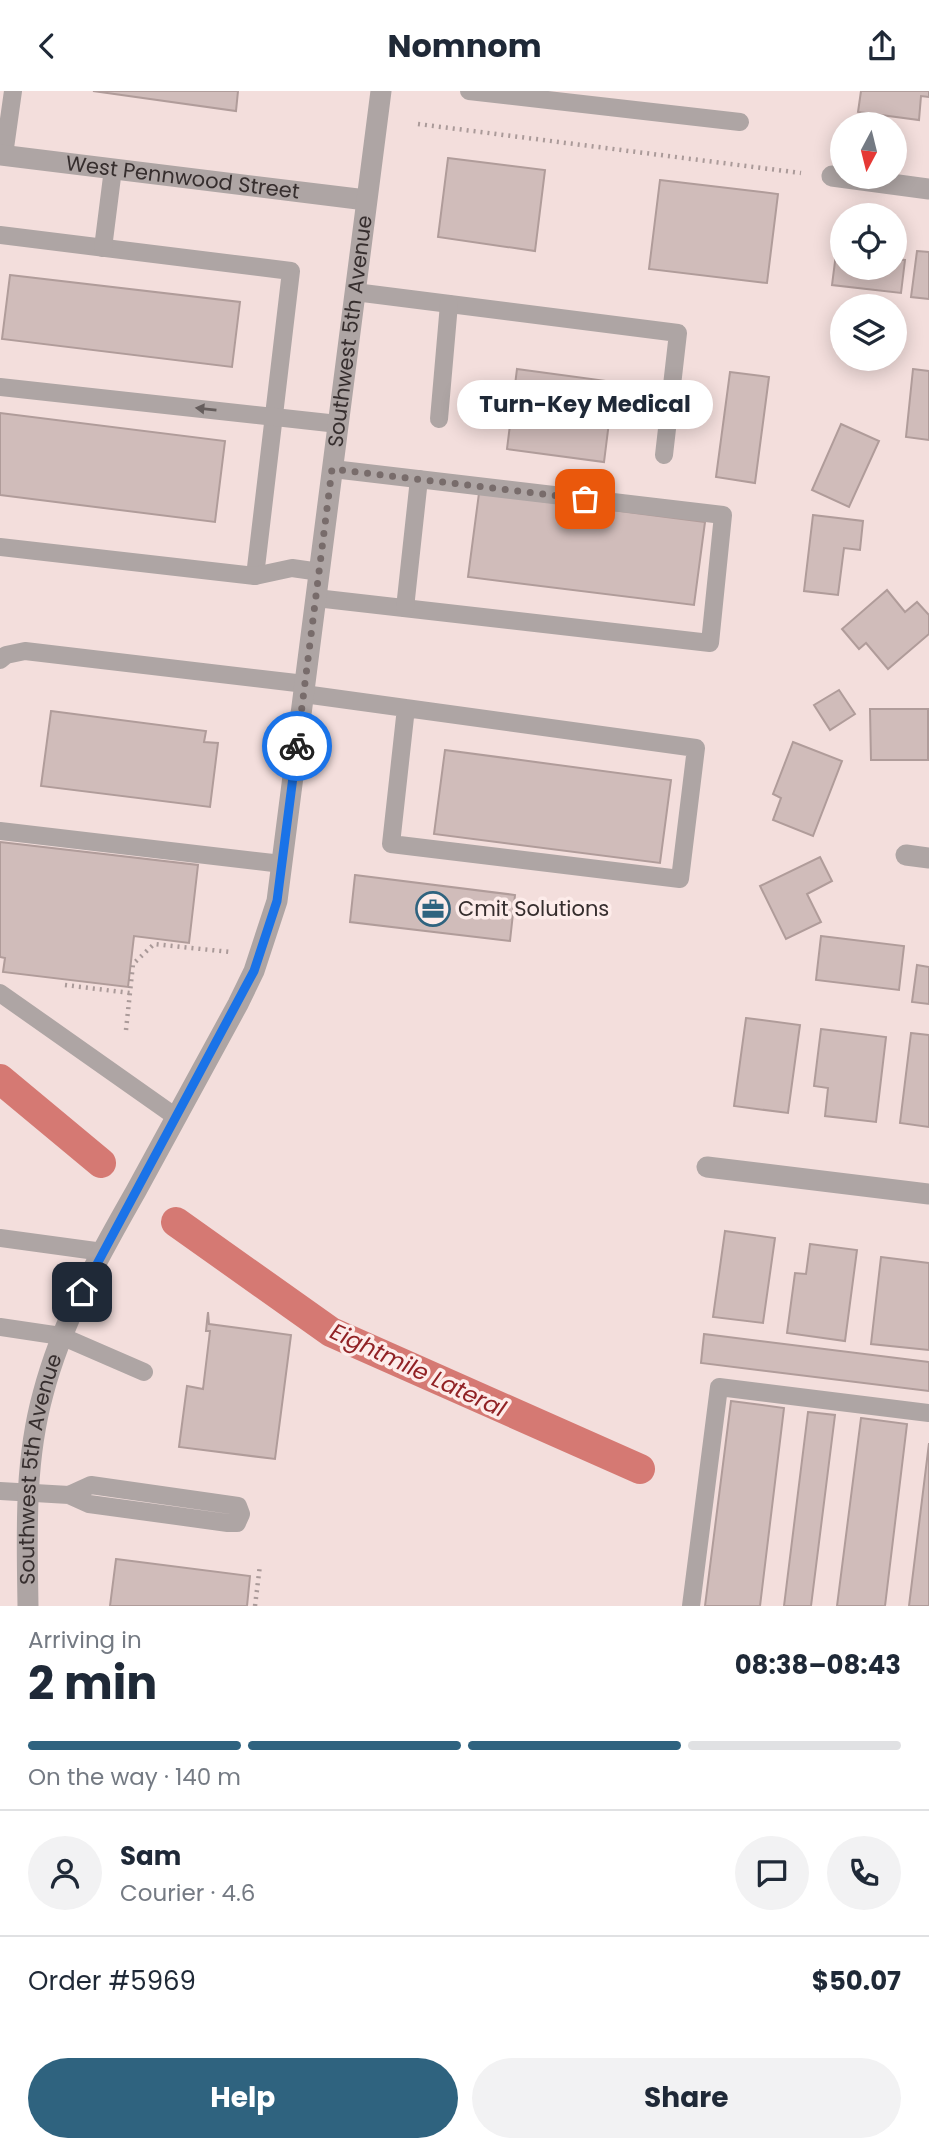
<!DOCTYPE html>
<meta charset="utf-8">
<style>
body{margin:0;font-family:Poppins,sans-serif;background:#f2f2f3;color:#1f2937;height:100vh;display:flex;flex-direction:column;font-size:26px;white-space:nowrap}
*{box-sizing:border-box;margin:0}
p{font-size:23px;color:#747a83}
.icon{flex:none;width:38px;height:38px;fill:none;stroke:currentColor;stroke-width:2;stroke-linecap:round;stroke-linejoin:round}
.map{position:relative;height:1515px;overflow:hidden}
.side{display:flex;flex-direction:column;background:#fff;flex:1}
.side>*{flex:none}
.needle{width:46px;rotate:187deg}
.controls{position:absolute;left:830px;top:21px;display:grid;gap:14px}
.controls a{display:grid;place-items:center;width:77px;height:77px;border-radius:50%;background:#fff;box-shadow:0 4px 18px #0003;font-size:35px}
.pin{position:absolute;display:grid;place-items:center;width:60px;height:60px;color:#fff;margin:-30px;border-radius:14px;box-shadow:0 4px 10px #0006}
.courier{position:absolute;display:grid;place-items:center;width:70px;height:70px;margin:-35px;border:5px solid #1a73e8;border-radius:50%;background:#fff;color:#222;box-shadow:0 2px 9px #0007}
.bubble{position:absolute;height:49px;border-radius:24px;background:#fff;box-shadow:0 4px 18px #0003;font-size:23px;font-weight:700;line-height:49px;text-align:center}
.headline em{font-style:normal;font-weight:700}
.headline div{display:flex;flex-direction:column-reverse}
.headline{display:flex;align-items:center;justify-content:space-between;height:119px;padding:0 28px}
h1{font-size:46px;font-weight:700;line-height:52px}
.bar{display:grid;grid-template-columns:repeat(4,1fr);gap:10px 7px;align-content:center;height:84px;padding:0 28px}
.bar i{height:9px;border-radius:5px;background:#e0e1e3}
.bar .active{background:#2f637f}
.bar p{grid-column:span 4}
.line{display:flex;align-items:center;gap:18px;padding:0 28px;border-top:2px solid #e0e1e3}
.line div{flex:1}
.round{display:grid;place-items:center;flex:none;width:74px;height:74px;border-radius:37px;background:#f2f2f3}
.cta{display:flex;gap:14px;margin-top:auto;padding:14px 28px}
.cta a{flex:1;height:80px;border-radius:42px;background:#2f637f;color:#fff;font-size:28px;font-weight:700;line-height:80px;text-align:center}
.cta a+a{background:#f2f2f3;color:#1f2937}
header{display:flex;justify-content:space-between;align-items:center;height:91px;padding:0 28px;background:#fff;font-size:32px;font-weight:700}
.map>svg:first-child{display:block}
</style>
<header><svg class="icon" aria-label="back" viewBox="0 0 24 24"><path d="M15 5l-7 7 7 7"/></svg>Nomnom<svg class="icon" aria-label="share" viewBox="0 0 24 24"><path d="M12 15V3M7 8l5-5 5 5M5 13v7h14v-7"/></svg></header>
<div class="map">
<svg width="929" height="1515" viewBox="0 0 929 1515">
<rect width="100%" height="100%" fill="#f3dedc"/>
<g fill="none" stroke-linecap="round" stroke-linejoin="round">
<g stroke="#d57973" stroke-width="30">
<polyline points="0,988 101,1072"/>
<polyline points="176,1131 331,1241 640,1378"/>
</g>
</g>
<g fill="#d0bcba" stroke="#b09c9a" stroke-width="2">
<polygon points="93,0 238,0 236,20"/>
<polygon points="861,0 929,0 929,6 921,5 919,29 858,21"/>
<polygon points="448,67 545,79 535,160 438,146"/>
<polygon points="660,89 778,103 767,192 649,178"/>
<polygon points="838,147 842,148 842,177 894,177 894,168 905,169 901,202 832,194"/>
<polygon points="917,160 929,161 929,208 911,206"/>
<polygon points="10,184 240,211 232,276 2,248"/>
<polygon points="517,278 614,291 604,371 507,358"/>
<polygon points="913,278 929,280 929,349 906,346"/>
<polygon points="730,281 769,286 755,392 716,386"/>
<polygon points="0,322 225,350 215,431 0,404"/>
<polygon points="841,333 879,350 849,416 812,399"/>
<polygon points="479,402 705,431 694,514 468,486"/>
<polygon points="813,424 863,430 860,459 844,457 838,504 804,500"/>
<polygon points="887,499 905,521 917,511 929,524 929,543 888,578 866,552 859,558 842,538"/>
<polygon points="839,599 855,623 830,639 814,614"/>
<polygon points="870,618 928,618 928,669 871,669"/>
<polygon points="51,620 206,640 204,651 218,652 210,716 41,695"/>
<polygon points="793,651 842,670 813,745 773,729 781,707 773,703"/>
<polygon points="445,659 671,689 660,772 434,743"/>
<polygon points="0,751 198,774 189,852 134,845 128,896 3,881 5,867 0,866"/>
<polygon points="820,766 832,790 807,803 821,831 786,848 760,795"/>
<polygon points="355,784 515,804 510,850 350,831"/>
<polygon points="821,845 904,855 899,899 816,889"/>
<polygon points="917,874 929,876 929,913 912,911"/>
<polygon points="746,927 800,934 788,1022 734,1015"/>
<polygon points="821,938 886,946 876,1031 825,1025 828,997 814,995"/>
<polygon points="911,942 929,944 929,1036 900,1032"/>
<polygon points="725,1140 775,1147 763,1232 713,1226"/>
<polygon points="810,1153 857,1159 845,1250 787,1242 795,1182 806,1183"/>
<polygon points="881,1166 929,1172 929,1259 871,1253"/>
<polygon points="208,1221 209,1233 291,1244 275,1368 179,1356 187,1295 203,1298 210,1240 206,1240"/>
<polygon points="704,1243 929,1271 929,1300 701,1272"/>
<polygon points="731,1310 784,1317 760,1515 705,1515"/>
<polygon points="808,1321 835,1324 811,1515 784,1515"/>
<polygon points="861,1327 907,1333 885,1515 837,1515"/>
<polygon points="929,1352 929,1515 909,1515"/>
<polygon points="116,1468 250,1485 247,1515 110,1515"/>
</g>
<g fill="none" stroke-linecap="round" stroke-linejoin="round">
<g stroke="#aa9a99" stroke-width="4.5" stroke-dasharray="2 5" stroke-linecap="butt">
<polyline points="418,33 801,82"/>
<polyline points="65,894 130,902"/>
<polyline points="126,939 133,873 154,853 230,861"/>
<polyline points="255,1515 260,1474"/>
</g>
<g stroke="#aea5a4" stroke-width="18">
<polyline points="469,0 740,31"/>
<polyline points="4,64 13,0"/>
<polyline points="0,144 291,180 255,485"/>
<polyline points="103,157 113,78"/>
<polyline points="355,201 678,242 664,364"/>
<polyline points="0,296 338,333"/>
<polyline points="439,328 449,213"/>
<polyline points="0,456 255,485 292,477 320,481"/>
<polyline points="316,507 710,552 723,424 333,378"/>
<polyline points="405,517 419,388"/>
<polyline points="0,569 6,564 25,560 305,593"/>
<polyline points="304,603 696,657 680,788 391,753 406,617"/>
<polyline points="0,740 282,773"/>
<polyline points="0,902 176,1026"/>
<polyline points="0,1147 103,1161"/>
<polyline points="0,1236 61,1245 144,1281"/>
<polyline points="0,1400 69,1404 89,1413 228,1432 237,1432 241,1423 238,1415 91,1394 69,1404"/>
<polyline points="691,1515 719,1296 929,1322"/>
</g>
<g stroke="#aea5a4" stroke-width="21">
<path id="s1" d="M0,64L366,109"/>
<polyline points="832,85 929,98"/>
<polyline points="906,764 929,767"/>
<polyline points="707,1076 929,1103"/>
<path id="s2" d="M28,1515C27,1444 24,1372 43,1303C62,1230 99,1165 136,1100C170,1037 204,975 238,913L254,880L277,810L381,0"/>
</g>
</g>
<defs><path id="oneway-solid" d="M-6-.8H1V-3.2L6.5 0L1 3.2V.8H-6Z" transform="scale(1.75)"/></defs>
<use fill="#665e5d" href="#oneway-solid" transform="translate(206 318) rotate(-174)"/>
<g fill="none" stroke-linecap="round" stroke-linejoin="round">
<polyline stroke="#786c6b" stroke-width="7" stroke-dasharray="0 12.6" points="297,655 332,378 585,408"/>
<polyline stroke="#1a73e8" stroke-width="9" points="82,1201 254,880 277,810 297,655"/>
</g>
<defs>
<g id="office-ring" transform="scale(1.75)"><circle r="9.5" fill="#fdecea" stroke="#2f637f" stroke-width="1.5"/><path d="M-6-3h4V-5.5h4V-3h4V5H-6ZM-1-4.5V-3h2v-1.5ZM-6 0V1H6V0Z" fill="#2f637f"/></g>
</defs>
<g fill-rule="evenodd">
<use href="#office-ring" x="433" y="818"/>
</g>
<g text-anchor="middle" stroke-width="7" stroke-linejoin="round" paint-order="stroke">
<g font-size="21" fill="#362e2e" stroke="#fdecea">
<text dy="7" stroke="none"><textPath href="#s1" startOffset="184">West Pennwood Street</textPath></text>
<text dy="7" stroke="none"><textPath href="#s2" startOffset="1335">Southwest 5th Avenue</textPath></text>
<text dy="7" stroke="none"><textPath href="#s2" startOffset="138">Southwest 5th Avenue</textPath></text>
</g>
<g font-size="21" fill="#362e2e" stroke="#fdecea" text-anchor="start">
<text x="458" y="825">Cmit Solutions</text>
</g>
<g font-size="23" font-style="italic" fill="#912225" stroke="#fdecea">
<text transform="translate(418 1279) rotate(25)" y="8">Eightmile Lateral</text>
</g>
</g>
</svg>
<div class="controls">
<a><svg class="needle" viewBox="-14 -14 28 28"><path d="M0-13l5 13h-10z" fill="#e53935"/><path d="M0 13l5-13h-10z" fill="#747a83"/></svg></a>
<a><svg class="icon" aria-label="locate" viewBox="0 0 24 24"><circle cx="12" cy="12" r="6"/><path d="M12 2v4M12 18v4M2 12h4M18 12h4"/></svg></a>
<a><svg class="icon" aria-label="layers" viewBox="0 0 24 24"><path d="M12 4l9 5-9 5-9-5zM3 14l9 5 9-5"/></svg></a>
</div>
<div class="pin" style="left:585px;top:408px;background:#ea580c"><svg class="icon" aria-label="bag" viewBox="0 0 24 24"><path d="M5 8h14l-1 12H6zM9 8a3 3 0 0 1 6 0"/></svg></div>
<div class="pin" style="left:82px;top:1201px;background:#1f2937"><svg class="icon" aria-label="home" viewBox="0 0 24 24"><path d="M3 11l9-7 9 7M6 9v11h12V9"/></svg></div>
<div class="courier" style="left:297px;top:655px"><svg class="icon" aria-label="bike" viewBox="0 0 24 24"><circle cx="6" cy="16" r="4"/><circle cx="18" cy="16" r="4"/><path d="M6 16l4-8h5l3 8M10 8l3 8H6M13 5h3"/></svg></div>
<div class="bubble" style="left:457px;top:289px;width:256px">Turn-Key Medical</div>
</div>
<section class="side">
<div class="headline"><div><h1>2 min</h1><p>Arriving in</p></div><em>08:38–08:43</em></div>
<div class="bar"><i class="active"></i><i class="active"></i><i class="active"></i><i></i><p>On the way · 140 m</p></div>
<div class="line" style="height:126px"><a class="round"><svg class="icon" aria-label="person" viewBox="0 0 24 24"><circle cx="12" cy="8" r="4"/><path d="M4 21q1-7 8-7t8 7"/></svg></a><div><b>Sam</b><p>Courier · 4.6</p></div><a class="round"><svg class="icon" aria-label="chat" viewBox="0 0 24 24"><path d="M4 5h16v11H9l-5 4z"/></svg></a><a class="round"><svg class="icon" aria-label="phone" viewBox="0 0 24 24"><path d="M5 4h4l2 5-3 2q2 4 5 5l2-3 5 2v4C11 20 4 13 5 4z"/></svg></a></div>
<div class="line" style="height:91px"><div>Order #5969</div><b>$50.07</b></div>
<div class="cta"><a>Help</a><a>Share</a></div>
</section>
